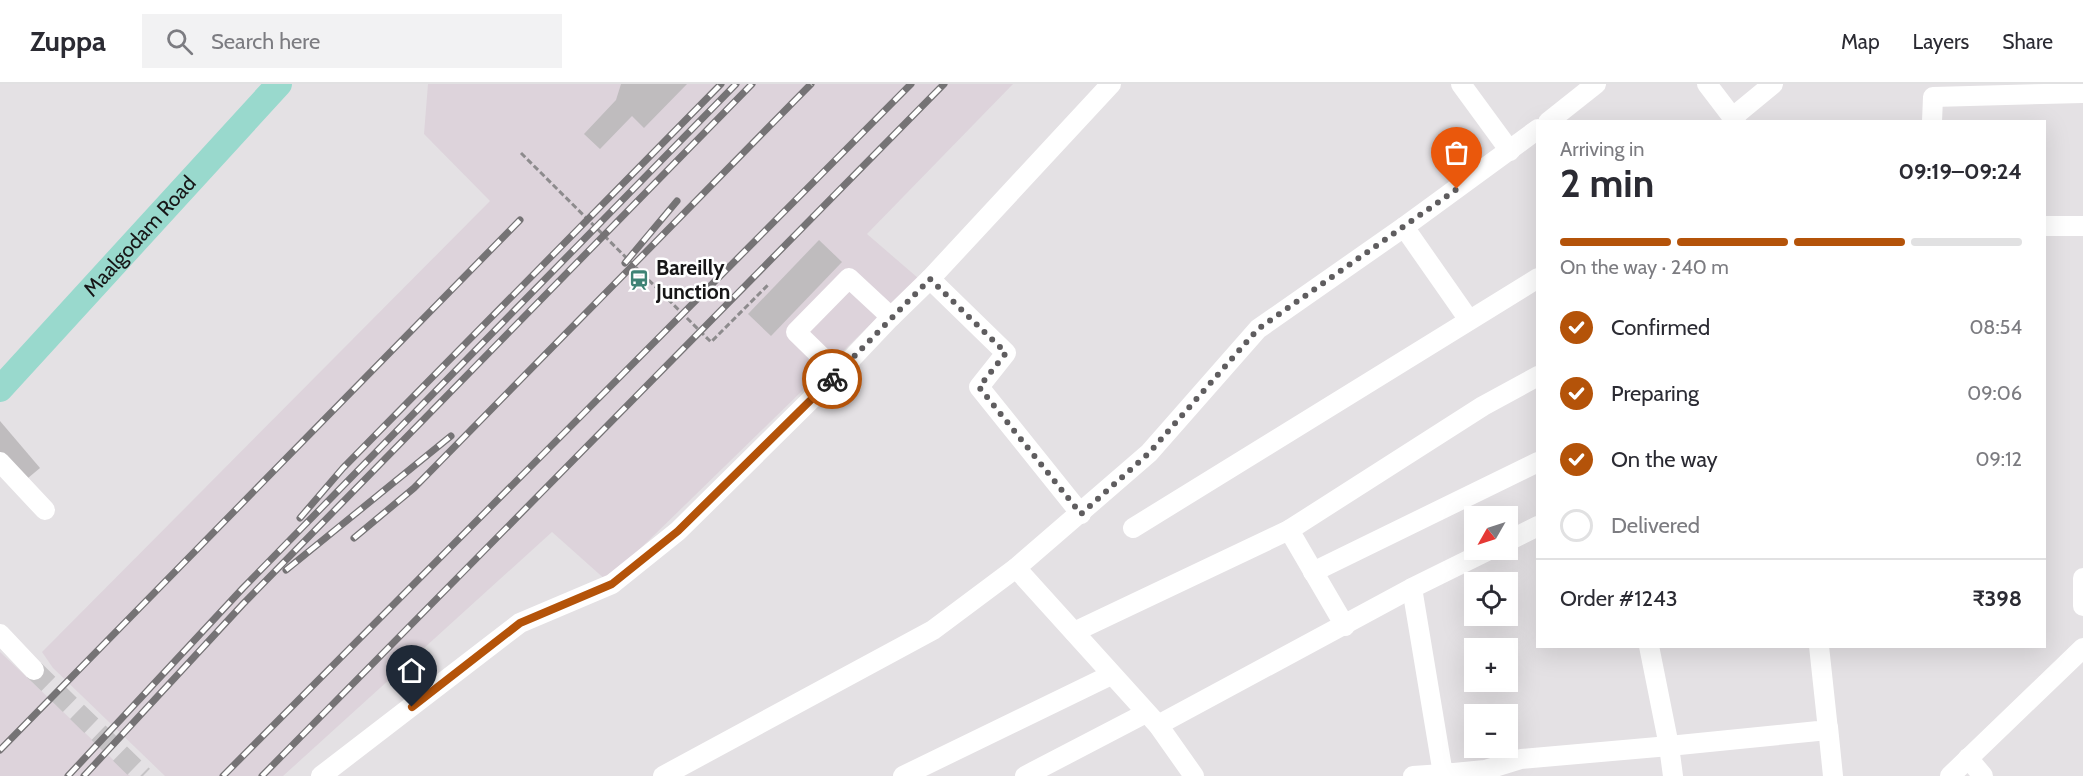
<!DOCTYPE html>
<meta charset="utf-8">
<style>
body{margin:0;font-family:Cabin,sans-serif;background:#f2f2f3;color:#2b2b33;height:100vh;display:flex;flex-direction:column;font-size:22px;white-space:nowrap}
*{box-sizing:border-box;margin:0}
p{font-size:20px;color:#7c7c81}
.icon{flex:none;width:33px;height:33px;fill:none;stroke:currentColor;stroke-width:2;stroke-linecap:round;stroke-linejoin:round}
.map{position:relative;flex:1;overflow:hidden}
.side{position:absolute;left:1536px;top:36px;width:510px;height:528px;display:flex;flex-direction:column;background:#fff;border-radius:0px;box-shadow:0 6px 24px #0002}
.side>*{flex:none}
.needle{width:39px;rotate:231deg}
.tools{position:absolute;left:1464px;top:422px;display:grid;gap:12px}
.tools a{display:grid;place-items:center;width:54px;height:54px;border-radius:0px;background:#fff;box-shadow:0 6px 24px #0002;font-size:30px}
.pin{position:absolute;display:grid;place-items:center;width:51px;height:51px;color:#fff;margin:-62px -26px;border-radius:50% 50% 50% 0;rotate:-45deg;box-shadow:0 0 6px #0007}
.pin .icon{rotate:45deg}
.courier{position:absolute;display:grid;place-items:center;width:60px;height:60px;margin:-30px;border:4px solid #b45309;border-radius:50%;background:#fff;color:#222;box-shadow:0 2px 8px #0007}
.summary em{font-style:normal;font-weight:700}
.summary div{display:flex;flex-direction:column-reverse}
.summary{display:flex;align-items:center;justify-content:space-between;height:102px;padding:0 24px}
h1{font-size:39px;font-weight:700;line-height:45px}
.bar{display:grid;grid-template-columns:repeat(4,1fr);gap:9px 6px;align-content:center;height:72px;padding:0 24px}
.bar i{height:8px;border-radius:4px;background:#e1e1e2}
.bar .selected{background:#b45309}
.bar p{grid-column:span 4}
.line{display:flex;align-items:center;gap:15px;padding:0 24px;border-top:2px solid #e1e1e2}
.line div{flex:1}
ol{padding:0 24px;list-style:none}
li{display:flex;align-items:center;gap:18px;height:66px}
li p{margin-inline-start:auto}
li .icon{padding:6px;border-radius:50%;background:#b45309;color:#fff;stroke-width:4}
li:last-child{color:#7c7c81}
li i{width:33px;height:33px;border:3px solid #e1e1e2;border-radius:50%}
header{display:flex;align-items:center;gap:36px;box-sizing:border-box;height:84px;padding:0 30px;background:#fff;border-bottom:2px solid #e1e1e2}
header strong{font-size:28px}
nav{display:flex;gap:33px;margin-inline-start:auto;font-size:21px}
.search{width:420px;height:54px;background:#f2f2f3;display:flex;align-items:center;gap:15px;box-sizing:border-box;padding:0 21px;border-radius:0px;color:#7c7c81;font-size:22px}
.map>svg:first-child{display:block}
</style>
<header>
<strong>Zuppa</strong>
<div class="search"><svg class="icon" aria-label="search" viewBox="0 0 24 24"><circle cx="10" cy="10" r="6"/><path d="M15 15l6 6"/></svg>Search here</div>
<nav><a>Map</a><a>Layers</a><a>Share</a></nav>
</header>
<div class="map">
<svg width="2083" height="692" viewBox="0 0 2083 692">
<rect width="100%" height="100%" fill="#e4e1e4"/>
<g fill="#ddd3db">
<polygon points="428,0 1013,0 867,150 918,194 607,497 552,448 283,692 165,692 53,584 42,568 490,117 424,50"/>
<polygon points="0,568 34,600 130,692 0,692"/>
</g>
<g fill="#bfbcbe">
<polygon points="621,0 687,0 644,44 632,32 600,65 584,50 616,16"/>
<polygon points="819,156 842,178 771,252 748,230"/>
<polygon points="0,337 40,384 22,399 0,372"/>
</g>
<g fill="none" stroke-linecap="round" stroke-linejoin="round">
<polyline stroke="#c5c3c5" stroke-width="20" stroke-dasharray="20 10" stroke-linecap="butt" points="34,586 143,692"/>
<polyline stroke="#8d8b8d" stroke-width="3" stroke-dasharray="6 3" stroke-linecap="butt" points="521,69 711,258 769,200"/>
<g stroke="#fff" stroke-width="20">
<polyline points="1461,0 1510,67"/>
<polyline points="1707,0 1736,38"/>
<polyline points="1733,33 1773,0"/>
<polyline points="1548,38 1596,0"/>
<polyline points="1932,38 1933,13 2083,9"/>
<polyline points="2044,142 2083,142"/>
<polyline points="1404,143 1469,236"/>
<polygon points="849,194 891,233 838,289 796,248"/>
<polyline points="930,195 1111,0"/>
<polyline points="891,233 930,195 1006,269 979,303 1081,430"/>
<polyline points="0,378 45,426"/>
<polyline points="1133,444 1538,194"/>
<polyline points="1289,446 1345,542"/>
<polyline points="1508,457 1538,442"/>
<polyline points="1016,484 1149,369 1258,245 1404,143 1538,45"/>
<polyline points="1313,488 1538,378"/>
<polyline points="2083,494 2083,522"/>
<polyline points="1412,504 1443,690 1485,686 1521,675 1669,662 1649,562"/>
<polyline points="1074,548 1289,446 1483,322 1538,292"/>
<polyline points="0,550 34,586"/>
<polyline points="1158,641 1412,504 1491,465"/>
<polyline points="1828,643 1833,692"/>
<polyline points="1968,674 1983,692"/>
<polyline points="321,692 520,539 612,500 678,447 838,289"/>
<polyline points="663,692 933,546 1016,484 1158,641 1194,692"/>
<polyline points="903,692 1111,591"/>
<polyline points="1025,692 1146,629"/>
<polyline points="1413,692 1443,690"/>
<polyline points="1673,692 1669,662 1828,646 1819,562"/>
<polyline points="1950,692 2083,564"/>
</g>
<path stroke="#99d9cd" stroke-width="26" id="s1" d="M0,305L279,0"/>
<g stroke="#757375" stroke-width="7">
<g id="rail">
<polyline points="625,179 677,117"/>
<polyline points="300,434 343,384 721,0"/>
<polyline points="354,454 414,404 811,0"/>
<polyline points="286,486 451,352"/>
<polyline points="0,666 520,136"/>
<polyline points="68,692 243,504 736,0"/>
<polyline points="84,692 243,520 752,0"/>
<polyline points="223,692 911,0"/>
<polyline points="262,692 944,0"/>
</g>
</g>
<use href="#rail" stroke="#fff" stroke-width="4.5" stroke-dasharray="14" stroke-linecap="butt"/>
</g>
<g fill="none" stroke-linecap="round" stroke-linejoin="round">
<polyline stroke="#5f5d5f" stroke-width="6" stroke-dasharray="0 10.8" points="832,295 930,195 1006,269 979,303 1081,430 1149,369 1258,245 1457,105"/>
<polyline stroke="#b45309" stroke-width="8" points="412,623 520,539 612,500 678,447 832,295"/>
</g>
<defs>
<g id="station-bare" transform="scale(1.62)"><path d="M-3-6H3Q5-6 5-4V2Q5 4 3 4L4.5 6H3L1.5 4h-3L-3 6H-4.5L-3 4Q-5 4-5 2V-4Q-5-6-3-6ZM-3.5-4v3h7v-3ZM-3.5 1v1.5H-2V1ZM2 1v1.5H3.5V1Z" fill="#3f8375" stroke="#fff" stroke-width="2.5" paint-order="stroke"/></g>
</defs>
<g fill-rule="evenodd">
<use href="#station-bare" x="639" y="196"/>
</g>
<g text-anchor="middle" stroke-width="5" stroke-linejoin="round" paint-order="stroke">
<g font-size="21" fill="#171617" stroke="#fff">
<text dy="7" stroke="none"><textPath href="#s1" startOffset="207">Maalgodam Road</textPath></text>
</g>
<g font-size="21" font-weight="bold" fill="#171617" stroke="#fff" text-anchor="start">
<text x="656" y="191">Bareilly<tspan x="656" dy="24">Junction</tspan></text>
</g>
</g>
</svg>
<div class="tools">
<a><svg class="needle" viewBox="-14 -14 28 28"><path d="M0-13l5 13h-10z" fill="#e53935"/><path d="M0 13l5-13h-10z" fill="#7c7c81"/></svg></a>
<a><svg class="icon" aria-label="locate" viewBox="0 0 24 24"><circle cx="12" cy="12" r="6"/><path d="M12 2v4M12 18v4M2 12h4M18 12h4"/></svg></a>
<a>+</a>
<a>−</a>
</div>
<div class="pin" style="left:1457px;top:105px;background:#ea580c"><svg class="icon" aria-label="bag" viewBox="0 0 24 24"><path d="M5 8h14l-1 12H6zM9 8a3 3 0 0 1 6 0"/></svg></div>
<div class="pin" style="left:412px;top:623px;background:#1f2937"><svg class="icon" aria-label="home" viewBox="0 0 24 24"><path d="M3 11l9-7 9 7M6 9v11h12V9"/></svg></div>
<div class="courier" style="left:832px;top:295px"><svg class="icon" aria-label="bike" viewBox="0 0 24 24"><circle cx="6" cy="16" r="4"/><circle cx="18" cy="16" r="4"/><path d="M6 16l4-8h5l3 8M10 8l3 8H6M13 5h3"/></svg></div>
<section class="side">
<div class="summary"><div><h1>2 min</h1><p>Arriving in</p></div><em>09:19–09:24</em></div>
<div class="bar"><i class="selected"></i><i class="selected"></i><i class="selected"></i><i></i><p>On the way · 240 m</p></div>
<ol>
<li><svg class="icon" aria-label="check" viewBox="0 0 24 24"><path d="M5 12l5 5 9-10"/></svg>Confirmed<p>08:54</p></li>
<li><svg class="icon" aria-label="check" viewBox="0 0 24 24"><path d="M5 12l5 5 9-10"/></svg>Preparing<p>09:06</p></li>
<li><svg class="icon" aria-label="check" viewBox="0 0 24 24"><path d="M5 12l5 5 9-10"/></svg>On the way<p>09:12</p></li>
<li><i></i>Delivered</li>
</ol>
<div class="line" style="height:78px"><div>Order #1243</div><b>₹398</b></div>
</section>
</div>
